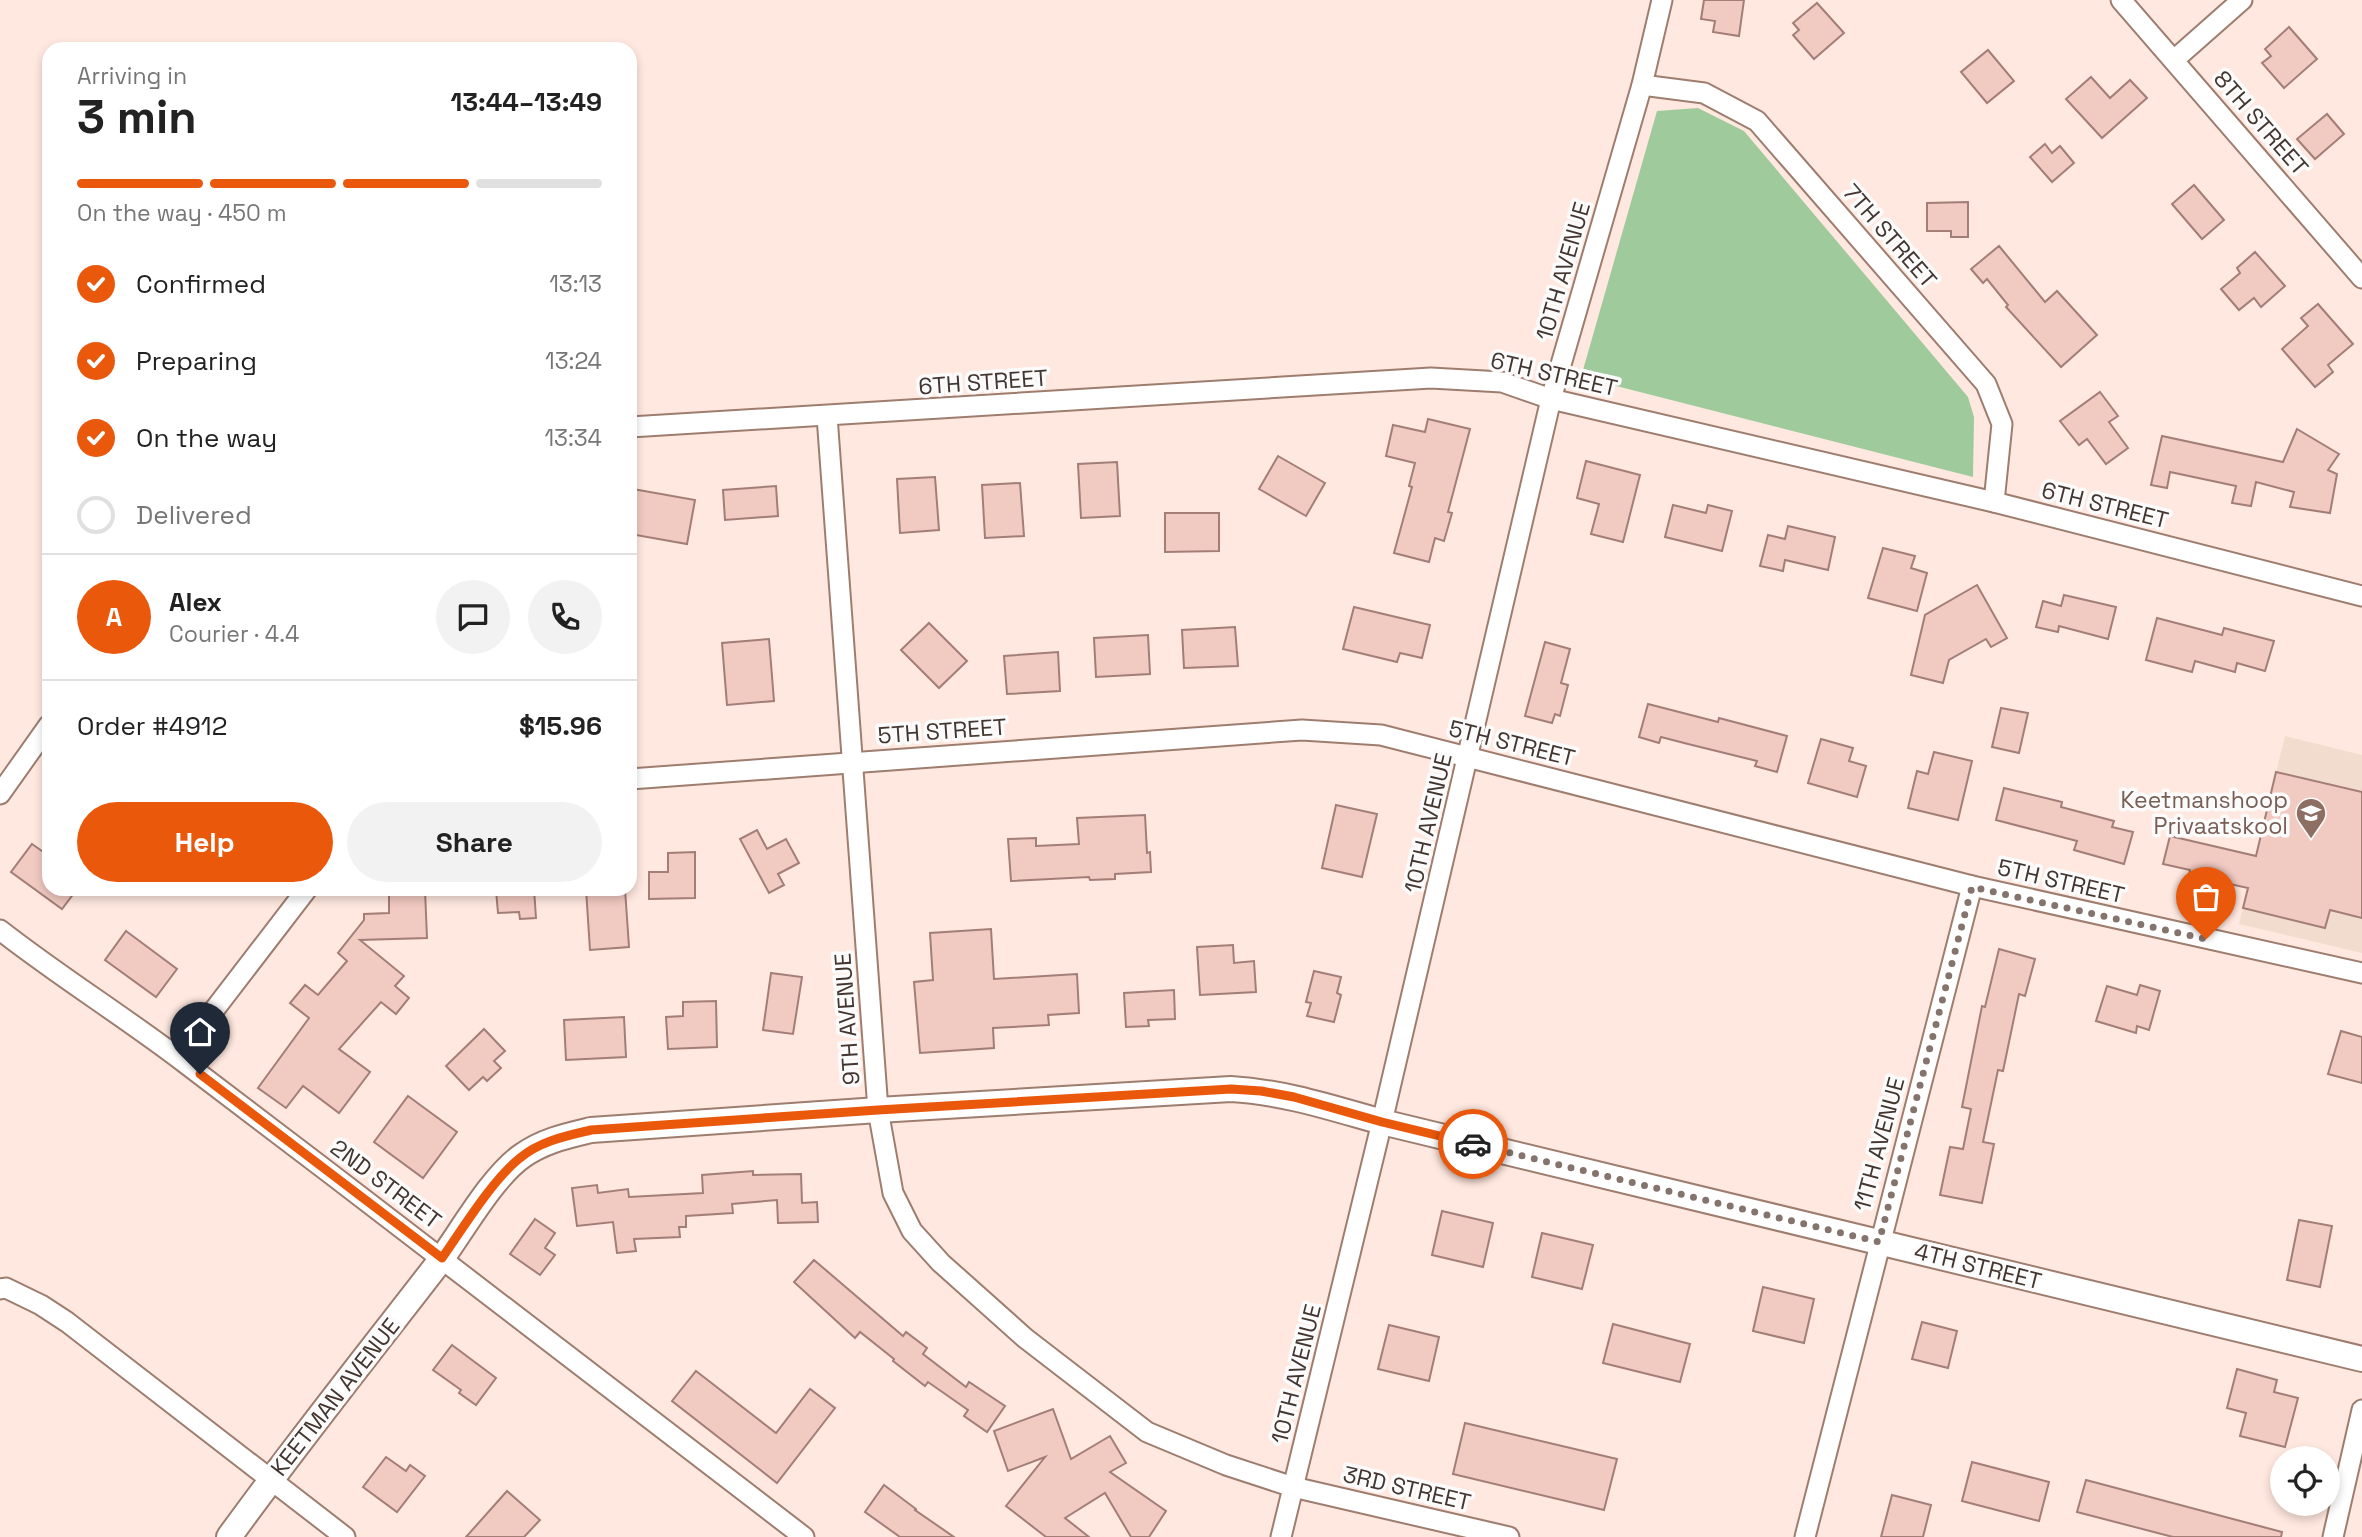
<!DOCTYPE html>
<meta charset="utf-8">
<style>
body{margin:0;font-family:"Space Grotesk",sans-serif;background:#f2f2f2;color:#222;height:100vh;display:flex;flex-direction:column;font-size:26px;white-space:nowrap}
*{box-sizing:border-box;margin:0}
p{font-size:23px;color:#767676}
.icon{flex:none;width:38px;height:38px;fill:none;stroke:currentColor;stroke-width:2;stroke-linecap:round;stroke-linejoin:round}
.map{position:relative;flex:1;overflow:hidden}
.sheet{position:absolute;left:42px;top:42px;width:595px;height:854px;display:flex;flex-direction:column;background:#fff;border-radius:21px;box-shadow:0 4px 10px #0003}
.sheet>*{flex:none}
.fabs{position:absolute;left:2270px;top:1446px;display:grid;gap:14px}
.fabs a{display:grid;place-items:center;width:70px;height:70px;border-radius:50%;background:#fff;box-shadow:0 4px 10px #0003;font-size:35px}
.pin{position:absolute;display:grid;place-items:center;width:60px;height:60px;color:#fff;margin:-72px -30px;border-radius:50% 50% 50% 0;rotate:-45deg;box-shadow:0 0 7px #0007}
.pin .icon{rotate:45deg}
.courier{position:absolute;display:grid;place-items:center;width:70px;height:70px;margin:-35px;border:5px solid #ea580c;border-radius:50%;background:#fff;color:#222;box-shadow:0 2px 9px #0007}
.overview em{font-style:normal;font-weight:700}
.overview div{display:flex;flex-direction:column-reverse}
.overview{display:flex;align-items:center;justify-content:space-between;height:119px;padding:0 35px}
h1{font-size:46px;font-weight:700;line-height:52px}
.bar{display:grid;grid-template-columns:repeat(4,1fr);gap:10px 7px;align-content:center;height:84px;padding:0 35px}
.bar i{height:9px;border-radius:5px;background:#e0e0e0}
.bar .on{background:#ea580c}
.bar p{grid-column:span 4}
.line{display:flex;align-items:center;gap:18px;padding:0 35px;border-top:2px solid #e0e0e0}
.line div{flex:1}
.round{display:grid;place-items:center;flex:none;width:74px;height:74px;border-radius:37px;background:#f2f2f2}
ol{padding:0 35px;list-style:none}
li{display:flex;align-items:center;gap:21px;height:77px}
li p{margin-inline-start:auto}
li .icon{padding:7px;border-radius:50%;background:#ea580c;color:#fff;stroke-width:4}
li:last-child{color:#767676}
li i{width:38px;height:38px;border:4px solid #e0e0e0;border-radius:50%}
.button{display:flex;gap:14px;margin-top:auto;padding:14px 35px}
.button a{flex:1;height:80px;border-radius:42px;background:#ea580c;color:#fff;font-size:28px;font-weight:700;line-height:80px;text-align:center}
.button a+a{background:#f2f2f2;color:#222}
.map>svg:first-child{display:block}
</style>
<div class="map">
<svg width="2362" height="1537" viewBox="0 0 2362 1537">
<rect width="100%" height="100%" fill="#ffe8df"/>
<polygon fill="#f1dcce" points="2285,736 2362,755 2362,953 2239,924"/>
<polygon fill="#9fca9c" points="1698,108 1744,131 1968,397 1974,417 1973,477 1581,377 1657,111"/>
<g fill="#f1cac2" stroke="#a27e77" stroke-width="2">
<polygon points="1704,0 1744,0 1739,36 1713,32 1715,21 1701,19"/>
<polygon points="1817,3 1844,33 1814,59 1793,35 1799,30 1793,23"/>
<polygon points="2289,27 2317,59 2284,88 2262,63 2271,56 2265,49"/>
<polygon points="1988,50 2014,81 1987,103 1961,72"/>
<polygon points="2091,77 2110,98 2130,80 2147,98 2102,138 2066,99"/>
<polygon points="2327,114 2344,134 2315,159 2297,139"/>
<polygon points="2045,144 2052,153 2060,146 2074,163 2052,182 2030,157"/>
<polygon points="2194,185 2224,220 2202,239 2172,204"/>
<polygon points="1968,202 1968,237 1951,237 1951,231 1927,231 1927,203"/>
<polygon points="1999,246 2045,302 2057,291 2097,335 2061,367 2006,307 2008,305 1987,279 1983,283 1971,269"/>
<polygon points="2255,252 2285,286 2261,307 2254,298 2239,310 2221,289 2240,273 2237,268"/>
<polygon points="2318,304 2353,344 2328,365 2333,372 2315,387 2282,349 2308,326 2301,318"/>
<polygon points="2100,392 2118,416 2109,422 2128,448 2106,464 2087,439 2079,445 2060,421"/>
<polygon points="1428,419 1470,429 1448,512 1452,513 1444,541 1435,538 1429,562 1394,553 1412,487 1409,486 1415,463 1386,456 1393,425 1425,432"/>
<polygon points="2297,429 2339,454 2328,470 2337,474 2330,513 2290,507 2294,492 2256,482 2251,506 2232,503 2236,486 2170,472 2167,488 2151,485 2162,436 2283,462"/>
<polygon points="1278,456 1325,483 1306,516 1259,489"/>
<polygon points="1586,461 1640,475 1623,542 1591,534 1599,504 1577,498"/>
<polygon points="1117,462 1120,516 1081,518 1078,464"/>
<polygon points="935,477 939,530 900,533 897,479"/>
<polygon points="1020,483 1024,536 985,538 982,485"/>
<polygon points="776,486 778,516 725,520 723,490"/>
<polygon points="633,489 695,500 687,544 630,534 630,503"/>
<polygon points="1673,505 1706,513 1708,505 1732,511 1722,551 1665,537"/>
<polygon points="1165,513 1219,513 1219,551 1165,552"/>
<polygon points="1788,526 1835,537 1828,570 1785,560 1783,571 1760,566 1768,535 1785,539"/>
<polygon points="1883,548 1915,556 1911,568 1927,573 1917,611 1868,598"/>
<polygon points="1977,585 2007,638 1991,647 1986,639 1949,660 1943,683 1911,675 1925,615"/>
<polygon points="2064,595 2116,607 2108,639 2059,626 2058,632 2036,627 2043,601 2061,606"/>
<polygon points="1354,607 1430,625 1422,658 1400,653 1397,662 1343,649"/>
<polygon points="2157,618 2222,635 2224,628 2274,641 2265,671 2237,663 2235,672 2195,661 2192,672 2146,660"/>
<polygon points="929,623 967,661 939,688 901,650"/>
<polygon points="1235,627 1238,666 1184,668 1182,630"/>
<polygon points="1148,635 1150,674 1096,677 1094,638"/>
<polygon points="769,639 774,701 727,705 722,643"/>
<polygon points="1545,642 1570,649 1561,683 1568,685 1560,716 1555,714 1552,723 1525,716"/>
<polygon points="1058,652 1060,691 1007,694 1004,656"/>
<polygon points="1648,704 1718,722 1719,718 1787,736 1777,772 1755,766 1757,761 1688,744 1661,737 1659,743 1639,737"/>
<polygon points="2001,708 2028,713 2019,753 1992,747"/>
<polygon points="1821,739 1853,748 1849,761 1866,766 1857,797 1808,783"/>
<polygon points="1934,752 1972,761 1958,820 1908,808 1917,771 1928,774"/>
<polygon points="2276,772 2362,792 2362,918 2330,910 2325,928 2243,908 2248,888 2189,875 2190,870 2163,864 2170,836 2256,856"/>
<polygon points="2004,788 2062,802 2061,807 2114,821 2112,827 2133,832 2124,864 2074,850 2077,841 1996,820"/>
<polygon points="1336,805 1377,814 1362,877 1322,868"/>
<polygon points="1145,815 1147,853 1150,852 1151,872 1115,874 1115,879 1090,880 1089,877 1011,881 1008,839 1036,838 1036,846 1079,844 1077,818"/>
<polygon points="757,830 767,849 786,839 799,863 778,874 784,885 769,893 740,839"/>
<polygon points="32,844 49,856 49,889 77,889 62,909 11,872"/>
<polygon points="695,852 695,898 649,899 649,872 668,872 668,853"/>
<polygon points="534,889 536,918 520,919 519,912 498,913 496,890"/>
<polygon points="586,889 625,889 629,947 590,950"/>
<polygon points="425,890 427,938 360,940 404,976 395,986 409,998 396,1014 381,1002 339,1049 370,1072 339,1113 303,1086 286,1108 258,1088 309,1018 290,1003 305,985 318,995 347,961 338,953 364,920 364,914 389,913 389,892"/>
<polygon points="991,929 994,979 1077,974 1079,1013 1048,1015 1049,1025 993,1028 994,1048 920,1053 914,982 933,980 930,933"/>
<polygon points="126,931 177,969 156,997 105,960"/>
<polygon points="1233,945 1234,963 1254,961 1256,992 1200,995 1197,947"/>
<polygon points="1999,949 2035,959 2025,996 2019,994 2003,1071 1998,1070 1983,1142 1994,1144 1982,1203 1940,1195 1950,1147 1963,1149 1971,1109 1962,1107 1982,1006 1985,1007"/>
<polygon points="1314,971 1341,977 1337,993 1341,995 1334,1022 1307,1016 1311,1003 1306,1002"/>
<polygon points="771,973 802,977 793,1034 763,1030"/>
<polygon points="2140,985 2160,991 2149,1030 2137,1026 2136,1033 2096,1021 2107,986 2137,995"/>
<polygon points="1174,990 1175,1019 1148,1020 1149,1026 1126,1027 1124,993"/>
<polygon points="716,1001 717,1047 668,1049 666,1017 683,1016 683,1002"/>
<polygon points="624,1017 626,1057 566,1060 564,1020"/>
<polygon points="484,1029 505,1051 494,1061 501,1068 487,1081 483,1077 469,1090 446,1066"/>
<polygon points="2341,1031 2362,1037 2362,1083 2328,1074"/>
<polygon points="408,1096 457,1132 423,1178 374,1142"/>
<polygon points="753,1171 753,1175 801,1174 802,1203 817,1202 818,1222 778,1223 777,1200 732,1204 733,1213 686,1216 686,1227 679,1227 680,1237 634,1239 636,1251 617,1253 613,1222 577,1226 572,1188 597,1185 598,1193 628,1189 629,1197 703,1193 702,1175"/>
<polygon points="1442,1211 1493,1223 1483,1267 1432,1255"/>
<polygon points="535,1219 555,1233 545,1248 555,1255 540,1275 510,1254"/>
<polygon points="2299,1220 2332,1226 2320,1287 2287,1280"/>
<polygon points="1542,1233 1593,1245 1582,1289 1532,1277"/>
<polygon points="814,1260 903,1336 906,1332 927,1348 923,1354 966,1387 969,1382 1005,1406 987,1432 964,1416 968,1410 928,1382 925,1386 893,1361 894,1359 860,1332 855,1338 794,1282"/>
<polygon points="1763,1287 1814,1299 1804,1343 1753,1331"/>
<polygon points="1922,1322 1957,1331 1948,1368 1912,1359"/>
<polygon points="1613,1324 1690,1344 1680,1382 1603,1363"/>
<polygon points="1389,1325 1439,1337 1429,1381 1378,1369"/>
<polygon points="452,1345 496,1378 476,1405 459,1393 461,1390 433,1370"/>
<polygon points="2237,1369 2277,1380 2274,1392 2298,1398 2285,1447 2240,1436 2246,1413 2227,1408"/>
<polygon points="696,1371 776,1433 810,1389 835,1408 777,1483 672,1401"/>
<polygon points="1053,1409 1071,1459 1110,1436 1126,1463 1110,1472 1166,1511 1149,1537 1131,1537 1105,1493 1065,1518 1089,1537 1046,1537 1006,1506 1045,1457 1008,1471 994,1431"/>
<polygon points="1465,1423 1617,1459 1604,1510 1453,1474"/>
<polygon points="386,1457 406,1471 410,1465 425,1476 397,1512 363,1487"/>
<polygon points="1972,1462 2049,1482 2039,1521 1962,1501"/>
<polygon points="2086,1480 2282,1532 2281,1537 2173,1537 2077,1512"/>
<polygon points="884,1485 916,1509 915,1510 954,1537 900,1537 865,1512"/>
<polygon points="507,1491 540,1520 524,1537 466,1537"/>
<polygon points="1892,1495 1931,1505 1923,1537 1881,1537"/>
</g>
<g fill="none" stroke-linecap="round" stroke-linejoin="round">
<g stroke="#9e7d6f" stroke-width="23">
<g id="minor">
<polyline points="2121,0 2362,278"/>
<polyline points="2174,60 2242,0"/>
<polyline points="1642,85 1704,93 1757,121 1986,384 2002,424 1994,502"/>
<polyline points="827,416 878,1110 893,1193 912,1231 941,1263 1025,1338 1147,1432 1226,1465 1293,1487 1509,1537"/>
<polyline points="630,427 1431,378 1502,382 1551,399 1994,502 2362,596"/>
<polyline points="630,779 1302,730 1381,735 1972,886 2362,973"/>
<polyline points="0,794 49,725"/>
<path d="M0,930C60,977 125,1017 185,1063C392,1220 598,1378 804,1537"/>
<polyline points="178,1057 307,889"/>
<polyline points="0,1289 6,1288 41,1305 67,1322 345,1537"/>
<polyline points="1281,1537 1382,1122 1551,399 1642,85 1662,0"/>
<polyline points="1805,1537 1972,886"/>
<polyline points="2333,1537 2362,1410"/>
</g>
</g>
<g stroke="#9e7d6f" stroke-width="28">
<path id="tertiary" d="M229,1537C297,1443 369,1353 440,1261C462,1231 492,1177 522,1156C543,1141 566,1136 591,1130L878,1110L1231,1089C1284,1092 1332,1108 1382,1122L2362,1359"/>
</g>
<use href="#minor" stroke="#fff" stroke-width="19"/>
<use href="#tertiary" stroke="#fff" stroke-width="24"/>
</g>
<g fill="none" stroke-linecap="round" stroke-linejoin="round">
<polyline stroke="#85746d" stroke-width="7" stroke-dasharray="0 12.6" points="1473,1144 1879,1242 1972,887 2206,939"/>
<path stroke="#ea580c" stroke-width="9" d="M200,1074L442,1258C463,1228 493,1179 520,1158C540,1141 566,1136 591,1130L878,1110L1231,1089L1261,1091L1294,1097L1382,1122L1473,1144"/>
</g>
<defs>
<g id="school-pin" transform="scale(1.575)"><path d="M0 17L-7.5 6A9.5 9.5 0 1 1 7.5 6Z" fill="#8d6e63" stroke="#fbfbfb"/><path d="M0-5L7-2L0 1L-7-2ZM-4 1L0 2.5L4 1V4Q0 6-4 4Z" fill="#fff"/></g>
</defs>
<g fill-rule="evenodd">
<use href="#school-pin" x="2311" y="813"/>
</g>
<g text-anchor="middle" stroke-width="7" stroke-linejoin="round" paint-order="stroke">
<g font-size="23" fill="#43352f" stroke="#fbfbfb">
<text transform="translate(2261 123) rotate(49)" y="8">8TH STREET</text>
<text transform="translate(1890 236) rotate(49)" y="8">7TH STREET</text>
<text transform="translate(1563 271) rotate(-74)" y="8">10TH AVENUE</text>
<text transform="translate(1554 374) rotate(13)" y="8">6TH STREET</text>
<text transform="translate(983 382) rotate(-4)" y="8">6TH STREET</text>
<text transform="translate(2105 505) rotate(14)" y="8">6TH STREET</text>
<text transform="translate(942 731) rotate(-4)" y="8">5TH STREET</text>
<text transform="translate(1512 743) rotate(14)" y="8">5TH STREET</text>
<text transform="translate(1428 823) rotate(-77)" y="8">10TH AVENUE</text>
<text transform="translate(2061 881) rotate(13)" y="8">5TH STREET</text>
<text transform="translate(847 1019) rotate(-94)" y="8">9TH AVENUE</text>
<text transform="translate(1879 1144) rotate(-75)" y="8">11TH AVENUE</text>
<text transform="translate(386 1184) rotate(37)" y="8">2ND STREET</text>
<text transform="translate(1978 1266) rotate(14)" y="8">4TH STREET</text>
<text transform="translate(1296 1374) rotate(-76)" y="8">10TH AVENUE</text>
<text transform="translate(335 1397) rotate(-52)" y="8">KEETMAN AVENUE</text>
<text transform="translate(1407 1488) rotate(13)" y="8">3RD STREET</text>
</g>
<g font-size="23" fill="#785e54" stroke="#fbfbfb" text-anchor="end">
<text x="2288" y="808">Keetmanshoop<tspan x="2288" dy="26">Privaatskool</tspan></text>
</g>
</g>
</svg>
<div class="fabs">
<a><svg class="icon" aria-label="locate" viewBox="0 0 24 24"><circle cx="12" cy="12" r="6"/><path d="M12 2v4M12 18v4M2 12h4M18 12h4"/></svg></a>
</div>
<div class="pin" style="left:2206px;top:939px;background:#ea580c"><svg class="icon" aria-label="bag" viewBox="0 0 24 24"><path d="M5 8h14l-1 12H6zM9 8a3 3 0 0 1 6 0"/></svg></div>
<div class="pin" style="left:200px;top:1074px;background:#1f2937"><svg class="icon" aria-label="home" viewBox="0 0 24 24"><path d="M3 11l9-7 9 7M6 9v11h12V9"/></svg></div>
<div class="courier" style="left:1473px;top:1144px"><svg class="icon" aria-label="car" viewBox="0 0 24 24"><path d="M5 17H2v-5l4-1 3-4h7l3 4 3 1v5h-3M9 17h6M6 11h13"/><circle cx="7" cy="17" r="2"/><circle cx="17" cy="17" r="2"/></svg></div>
<section class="sheet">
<div class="overview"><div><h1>3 min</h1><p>Arriving in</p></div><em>13:44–13:49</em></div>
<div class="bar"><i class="on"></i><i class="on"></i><i class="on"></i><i></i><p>On the way · 450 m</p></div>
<ol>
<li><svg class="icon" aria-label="check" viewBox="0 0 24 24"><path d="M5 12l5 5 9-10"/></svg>Confirmed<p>13:13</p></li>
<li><svg class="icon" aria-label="check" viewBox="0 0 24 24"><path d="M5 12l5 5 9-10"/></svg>Preparing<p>13:24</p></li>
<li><svg class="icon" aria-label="check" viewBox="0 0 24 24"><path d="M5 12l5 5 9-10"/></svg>On the way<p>13:34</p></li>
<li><i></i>Delivered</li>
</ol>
<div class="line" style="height:126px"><b class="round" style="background:#ea580c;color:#fff">A</b><div><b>Alex</b><p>Courier · 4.4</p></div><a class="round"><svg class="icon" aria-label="chat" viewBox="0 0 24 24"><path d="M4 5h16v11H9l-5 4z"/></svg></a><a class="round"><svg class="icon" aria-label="phone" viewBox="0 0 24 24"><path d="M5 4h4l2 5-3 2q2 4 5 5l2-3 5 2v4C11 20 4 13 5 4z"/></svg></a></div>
<div class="line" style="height:91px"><div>Order #4912</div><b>$15.96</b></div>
<div class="button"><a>Help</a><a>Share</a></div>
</section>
</div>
